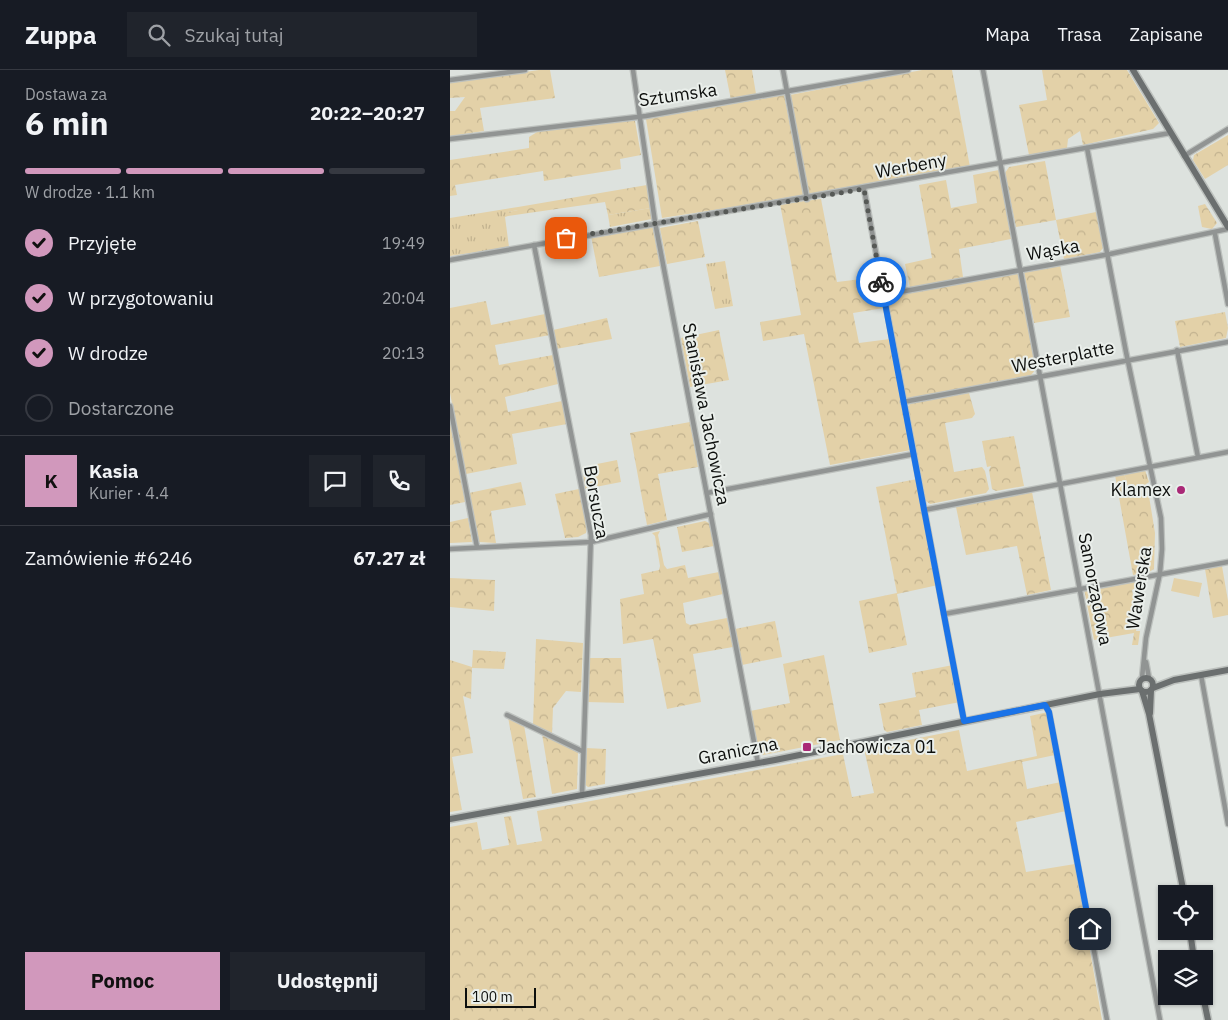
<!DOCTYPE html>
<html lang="pl">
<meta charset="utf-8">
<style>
body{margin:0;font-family:"IBM Plex Sans",sans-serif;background:#20242c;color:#f1f3f6;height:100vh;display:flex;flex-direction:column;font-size:19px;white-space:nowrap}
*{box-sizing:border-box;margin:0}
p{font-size:16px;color:#9ea1a6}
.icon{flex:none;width:28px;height:28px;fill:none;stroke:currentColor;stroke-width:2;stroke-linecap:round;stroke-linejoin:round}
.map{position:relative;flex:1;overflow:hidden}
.details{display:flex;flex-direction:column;background:#171b24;width:450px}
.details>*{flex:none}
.controls{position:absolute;left:708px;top:815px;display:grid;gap:10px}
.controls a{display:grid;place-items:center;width:55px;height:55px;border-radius:0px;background:#171b24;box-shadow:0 1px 4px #0004;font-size:25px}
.scale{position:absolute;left:15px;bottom:12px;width:71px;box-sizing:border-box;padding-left:5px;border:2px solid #0d0f0d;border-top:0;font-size:14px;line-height:18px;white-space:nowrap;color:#0d0f0d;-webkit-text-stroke:4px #eaefeb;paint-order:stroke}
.pin{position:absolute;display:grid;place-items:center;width:42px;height:42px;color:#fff;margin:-21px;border-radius:10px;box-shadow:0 2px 8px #0006}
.courier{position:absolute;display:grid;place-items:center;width:50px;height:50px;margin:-25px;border:4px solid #1a73e8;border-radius:50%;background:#fff;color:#222;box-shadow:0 1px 6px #0007}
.summary em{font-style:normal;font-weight:800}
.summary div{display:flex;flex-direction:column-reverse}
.summary{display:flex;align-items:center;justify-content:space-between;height:85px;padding:0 25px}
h1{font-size:32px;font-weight:800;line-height:38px}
.bar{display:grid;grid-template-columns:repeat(4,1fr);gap:8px 5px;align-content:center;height:60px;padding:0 25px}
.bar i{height:6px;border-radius:4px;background:#363941}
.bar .current{background:#d198bc}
.bar p{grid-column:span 4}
.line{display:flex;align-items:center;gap:12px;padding:0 25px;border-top:1px solid #363941}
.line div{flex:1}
.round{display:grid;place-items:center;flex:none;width:52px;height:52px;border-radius:0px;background:#20242c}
ol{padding:0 25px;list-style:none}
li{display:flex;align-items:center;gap:15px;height:55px}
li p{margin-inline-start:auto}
li .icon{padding:5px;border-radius:50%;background:#d198bc;color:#111;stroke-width:4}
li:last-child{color:#9ea1a6}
li i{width:28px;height:28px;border:2px solid #363941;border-radius:50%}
.primary-button{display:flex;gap:10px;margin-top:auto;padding:10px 25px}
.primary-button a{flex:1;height:58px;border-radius:0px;background:#d198bc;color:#111;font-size:20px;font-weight:800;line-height:58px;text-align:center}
.primary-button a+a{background:#20242c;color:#f1f3f6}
header{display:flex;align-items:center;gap:30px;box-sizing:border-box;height:70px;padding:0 25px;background:#171b24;border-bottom:1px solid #363941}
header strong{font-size:24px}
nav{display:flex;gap:28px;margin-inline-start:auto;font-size:18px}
.search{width:350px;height:45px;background:#20242c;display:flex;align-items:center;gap:12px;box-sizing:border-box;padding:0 18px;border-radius:0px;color:#9ea1a6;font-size:19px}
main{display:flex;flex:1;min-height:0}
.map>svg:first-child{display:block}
</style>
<header>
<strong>Zuppa</strong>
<div class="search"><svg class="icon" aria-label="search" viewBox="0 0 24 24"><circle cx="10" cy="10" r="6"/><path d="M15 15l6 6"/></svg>Szukaj tutaj</div>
<nav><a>Mapa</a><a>Trasa</a><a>Zapisane</a></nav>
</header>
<main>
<section class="details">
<div class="summary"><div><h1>6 min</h1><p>Dostawa za</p></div><em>20:22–20:27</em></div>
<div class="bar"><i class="current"></i><i class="current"></i><i class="current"></i><i></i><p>W drodze · 1.1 km</p></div>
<ol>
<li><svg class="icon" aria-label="check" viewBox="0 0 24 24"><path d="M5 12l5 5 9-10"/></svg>Przyjęte<p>19:49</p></li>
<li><svg class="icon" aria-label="check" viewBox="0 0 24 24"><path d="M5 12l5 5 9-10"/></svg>W przygotowaniu<p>20:04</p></li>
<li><svg class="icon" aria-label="check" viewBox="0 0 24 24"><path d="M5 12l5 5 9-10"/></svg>W drodze<p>20:13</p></li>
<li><i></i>Dostarczone</li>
</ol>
<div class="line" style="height:90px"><b class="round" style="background:#d198bc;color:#111">K</b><div><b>Kasia</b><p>Kurier · 4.4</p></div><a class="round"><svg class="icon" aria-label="chat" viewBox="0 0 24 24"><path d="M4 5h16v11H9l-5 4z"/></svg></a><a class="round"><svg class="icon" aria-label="phone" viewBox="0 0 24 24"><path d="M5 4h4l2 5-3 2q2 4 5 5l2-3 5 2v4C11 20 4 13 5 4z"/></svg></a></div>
<div class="line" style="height:65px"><div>Zamówienie #6246</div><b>67.27 zł</b></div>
<div class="primary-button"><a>Pomoc</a><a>Udostępnij</a></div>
</section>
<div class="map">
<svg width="778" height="950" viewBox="0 0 778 950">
<defs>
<pattern id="grass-tufts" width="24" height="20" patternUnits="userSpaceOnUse" patternTransform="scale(1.25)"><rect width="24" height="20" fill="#e3d1a8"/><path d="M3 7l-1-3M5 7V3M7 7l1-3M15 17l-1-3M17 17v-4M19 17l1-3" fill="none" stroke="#c2b28f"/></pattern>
<pattern id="forest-crowns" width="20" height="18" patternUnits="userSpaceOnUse" patternTransform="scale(1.25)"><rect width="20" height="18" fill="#e3d1a8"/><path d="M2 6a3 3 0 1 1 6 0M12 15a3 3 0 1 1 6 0" fill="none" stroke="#c2b28f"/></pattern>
</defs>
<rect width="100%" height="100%" fill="#dde2de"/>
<g fill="url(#grass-tufts)">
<polygon points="68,137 68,140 58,142 58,146 55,147 59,177 0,186 0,148"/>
<polygon points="201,138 202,149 160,157 158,145"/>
<polygon points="275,191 283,236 265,239 256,194"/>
<polygon points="695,400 699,412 696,414 698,420 687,423 680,420 674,404"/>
</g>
<g fill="url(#forest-crowns)">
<polygon points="89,0 100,0 105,28 30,38 34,61 0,66 0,41 5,41 15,27 0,28 0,13"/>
<polygon points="275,0 302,0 306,24 281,30"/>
<polygon points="472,0 502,0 520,97 359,126 340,25"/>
<polygon points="592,0 677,0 709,53 703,59 633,75 630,61 618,69 617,78 579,85 569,35 597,30"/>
<polygon points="334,25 354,126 212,148 196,49"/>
<polygon points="178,48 185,51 191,85 170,89 171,99 94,111 93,101 5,115 7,125 0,126 0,90 79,78 79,67 92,59"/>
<polygon points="778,65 778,95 755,109 743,90 744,85"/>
<polygon points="595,91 606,150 646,142 653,178 650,182 614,189 606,150 566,157 555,103 559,97"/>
<polygon points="549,100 561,169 509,179 513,207 460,218 455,194 482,188 469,115 496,110 501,138 527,133 523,105"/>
<polygon points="197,115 201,138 158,145 155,132 58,146 58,142 68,140 68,137"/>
<polygon points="371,129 387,212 428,207 434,238 403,243 409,273 440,269 461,380 380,395 354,264 313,271 310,252 351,245 330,134"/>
<polygon points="755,134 767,153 762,159 752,157 748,136"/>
<polygon points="248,151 255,187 217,194 210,158"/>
<polygon points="202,154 210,196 149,207 141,166"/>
<polygon points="610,195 620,247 584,253 574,202"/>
<polygon points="568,203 586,299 581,305 454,329 435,227"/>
<polygon points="36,231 41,255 95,244 100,265 45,275 49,295 103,285 108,314 55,327 58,342 112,331 117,354 62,364 67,394 16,404 0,323 0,238"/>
<polygon points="775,242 778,258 776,268 730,277 725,251"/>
<polygon points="157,248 162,269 106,279 103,260"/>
<polygon points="269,260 279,310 240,317 231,268"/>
<polygon points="519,323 525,344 522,348 495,353 504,402 532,397 535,401 539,419 536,423 480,434 476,431 458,337 461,333"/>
<polygon points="0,352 15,432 0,435"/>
<polygon points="240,352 248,397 208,404 217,450 197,455 180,363"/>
<polygon points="564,366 574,416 546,421 542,419 539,400 541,396 537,397 532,371"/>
<polygon points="167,390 171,412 135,419 132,397"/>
<polygon points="674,404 680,420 683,422 698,420 705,463 704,499 699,502 683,505 665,405"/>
<polygon points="467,409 488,515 447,524 457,575 419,583 409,531 447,523 426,417"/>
<polygon points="71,412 76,435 41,441 46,473 29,472 19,423"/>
<polygon points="129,419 137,456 136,463 128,467 115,468 105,424"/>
<polygon points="582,422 601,520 577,525 567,476 516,485 506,437"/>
<polygon points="18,448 22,472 0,473 0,452"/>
<polygon points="255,451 259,453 264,476 232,482 227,457"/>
<polygon points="210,461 208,465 214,495 217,499 235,495 238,508 269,502 273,524 233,533 236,553 240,555 277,548 283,577 243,584 251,632 217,639 203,569 173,574 170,529 194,524 191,504 209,500 210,496 205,466 202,463"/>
<polygon points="772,496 778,531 778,545 763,548 755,499"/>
<polygon points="0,508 45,510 44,541 0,537"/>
<polygon points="689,509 688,516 682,520 685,535 691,537 686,561 690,561 688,575 682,575 684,563 644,570 634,519"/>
<polygon points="325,551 332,587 292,595 285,559"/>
<polygon points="86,569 133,573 131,622 116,621 103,638 102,664 83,655"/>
<polygon points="23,580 56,582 54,599 22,598 21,629 13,626 23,683 2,687 12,740 0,742 0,590 22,597"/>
<polygon points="374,585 390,670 313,685 308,681 300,641 340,633 333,594"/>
<polygon points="139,588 171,588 174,633 137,632"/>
<polygon points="503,595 510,632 469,640 472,655 437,662 434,660 429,634 466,627 462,603"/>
<polygon points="598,642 605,685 572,692 577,719 611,712 616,741 566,752 576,802 625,794 652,950 0,950 0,757 27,752 32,780 59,775 54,747 61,746 67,775 92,771 87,741 393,684 402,727 424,723 414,679 509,660 517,701 587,686 580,646"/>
<polygon points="58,647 74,655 86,727 73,729"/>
<polygon points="92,664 128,681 127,719 102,724"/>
<polygon points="136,678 156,679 155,714 138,717 134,714"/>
</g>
<polygon fill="#e3d1a8" points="724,508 752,513 749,527 721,521"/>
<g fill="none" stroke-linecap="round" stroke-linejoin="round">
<g stroke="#bcc0bd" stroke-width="7">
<g id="street">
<polyline points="183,0 205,152 308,693"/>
<polyline points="333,0 357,129"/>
<polyline points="533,0 710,950"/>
<polyline points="0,10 75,0"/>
<polyline points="0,69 196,46 458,0"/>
<polyline points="637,78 676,282 711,448 712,479 710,503 696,568 692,608"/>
<polyline points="734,86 778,59"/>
<polyline points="414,119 514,651"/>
<polyline points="765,164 778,234"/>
<polyline points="84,175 141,465 132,726"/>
<polyline points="0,190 720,63"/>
<polyline points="433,225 660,184 778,159"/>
<polyline points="727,280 748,387"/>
<polyline points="453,332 778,272"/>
<polyline points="0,336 27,477"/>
<polyline points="257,423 464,384"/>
<polyline points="474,440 778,382"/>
<polyline points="0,479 141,472 261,444"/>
<polyline points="494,544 778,492"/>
<polyline points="696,592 699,608"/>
<polyline points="751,605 778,754"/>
<polyline points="595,635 599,642 657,950"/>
<polyline points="57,645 132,681"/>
</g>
</g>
<g stroke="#bcc0bd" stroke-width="9">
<g id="secondary">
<polyline points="683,0 778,157"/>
<circle cx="696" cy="615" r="7"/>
<polyline points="703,618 724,610 778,600"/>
<polyline points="692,621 699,644 734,824"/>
<polyline points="700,643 701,620"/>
<polyline points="0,749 325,690 650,624 690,619"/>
<polyline points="740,861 744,889"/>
<polyline points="753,926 758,950"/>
</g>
</g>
<use href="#street" stroke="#919493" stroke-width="4.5"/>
<use href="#secondary" stroke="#6b6f6f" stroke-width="6"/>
</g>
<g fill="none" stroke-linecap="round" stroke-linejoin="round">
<polyline stroke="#565956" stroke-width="5" stroke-dasharray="0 9" points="116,168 414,119 431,212"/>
<polyline stroke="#1a73e8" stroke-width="6" points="431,212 514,651 595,635 599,642 640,859"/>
</g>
<g fill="#a92876" stroke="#eaefeb" stroke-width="2">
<circle cx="731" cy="420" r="5"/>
<rect x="352" y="672" width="10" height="10" rx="2.5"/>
</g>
<g text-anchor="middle" stroke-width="4" stroke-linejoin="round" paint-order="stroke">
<g font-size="18" fill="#0d0f0d" stroke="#eaefeb">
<text transform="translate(228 25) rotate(-8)" y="6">Sztumska</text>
<text transform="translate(461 96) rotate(-10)" y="6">Werbeny</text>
<text transform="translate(603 180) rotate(-10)" y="6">Wąska</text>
<text transform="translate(613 287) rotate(-11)" y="6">Westerplatte</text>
<text transform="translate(256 344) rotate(79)" y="6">Stanisława Jachowicza</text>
<text transform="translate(146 432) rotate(80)" y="6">Borsucza</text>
<text transform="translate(689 518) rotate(-81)" y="6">Wawerska</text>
<text transform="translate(645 519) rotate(79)" y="6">Samorządowa</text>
<text transform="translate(288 681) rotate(-11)" y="6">Graniczna</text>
</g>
<g font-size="18" fill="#0d0f0d" stroke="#eaefeb" text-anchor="end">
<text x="721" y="426">Klamex</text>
<text x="367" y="683" text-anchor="start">Jachowicza 01</text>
</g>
</g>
</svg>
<div class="controls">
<a><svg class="icon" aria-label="locate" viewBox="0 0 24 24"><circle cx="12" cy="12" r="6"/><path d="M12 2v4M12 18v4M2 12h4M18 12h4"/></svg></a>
<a><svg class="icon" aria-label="layers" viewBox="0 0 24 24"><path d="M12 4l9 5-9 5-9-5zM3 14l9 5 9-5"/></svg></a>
</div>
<div class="scale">100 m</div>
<div class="pin" style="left:116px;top:168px;background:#ea580c"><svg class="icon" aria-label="bag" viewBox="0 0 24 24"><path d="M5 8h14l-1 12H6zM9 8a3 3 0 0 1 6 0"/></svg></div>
<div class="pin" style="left:640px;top:859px;background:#1f2937"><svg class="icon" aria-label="home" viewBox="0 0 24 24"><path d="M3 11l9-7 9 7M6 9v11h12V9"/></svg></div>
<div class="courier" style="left:431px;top:212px"><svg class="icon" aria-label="bike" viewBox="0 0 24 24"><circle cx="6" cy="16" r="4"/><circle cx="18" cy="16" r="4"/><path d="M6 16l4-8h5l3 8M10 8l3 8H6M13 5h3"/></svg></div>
</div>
</main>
